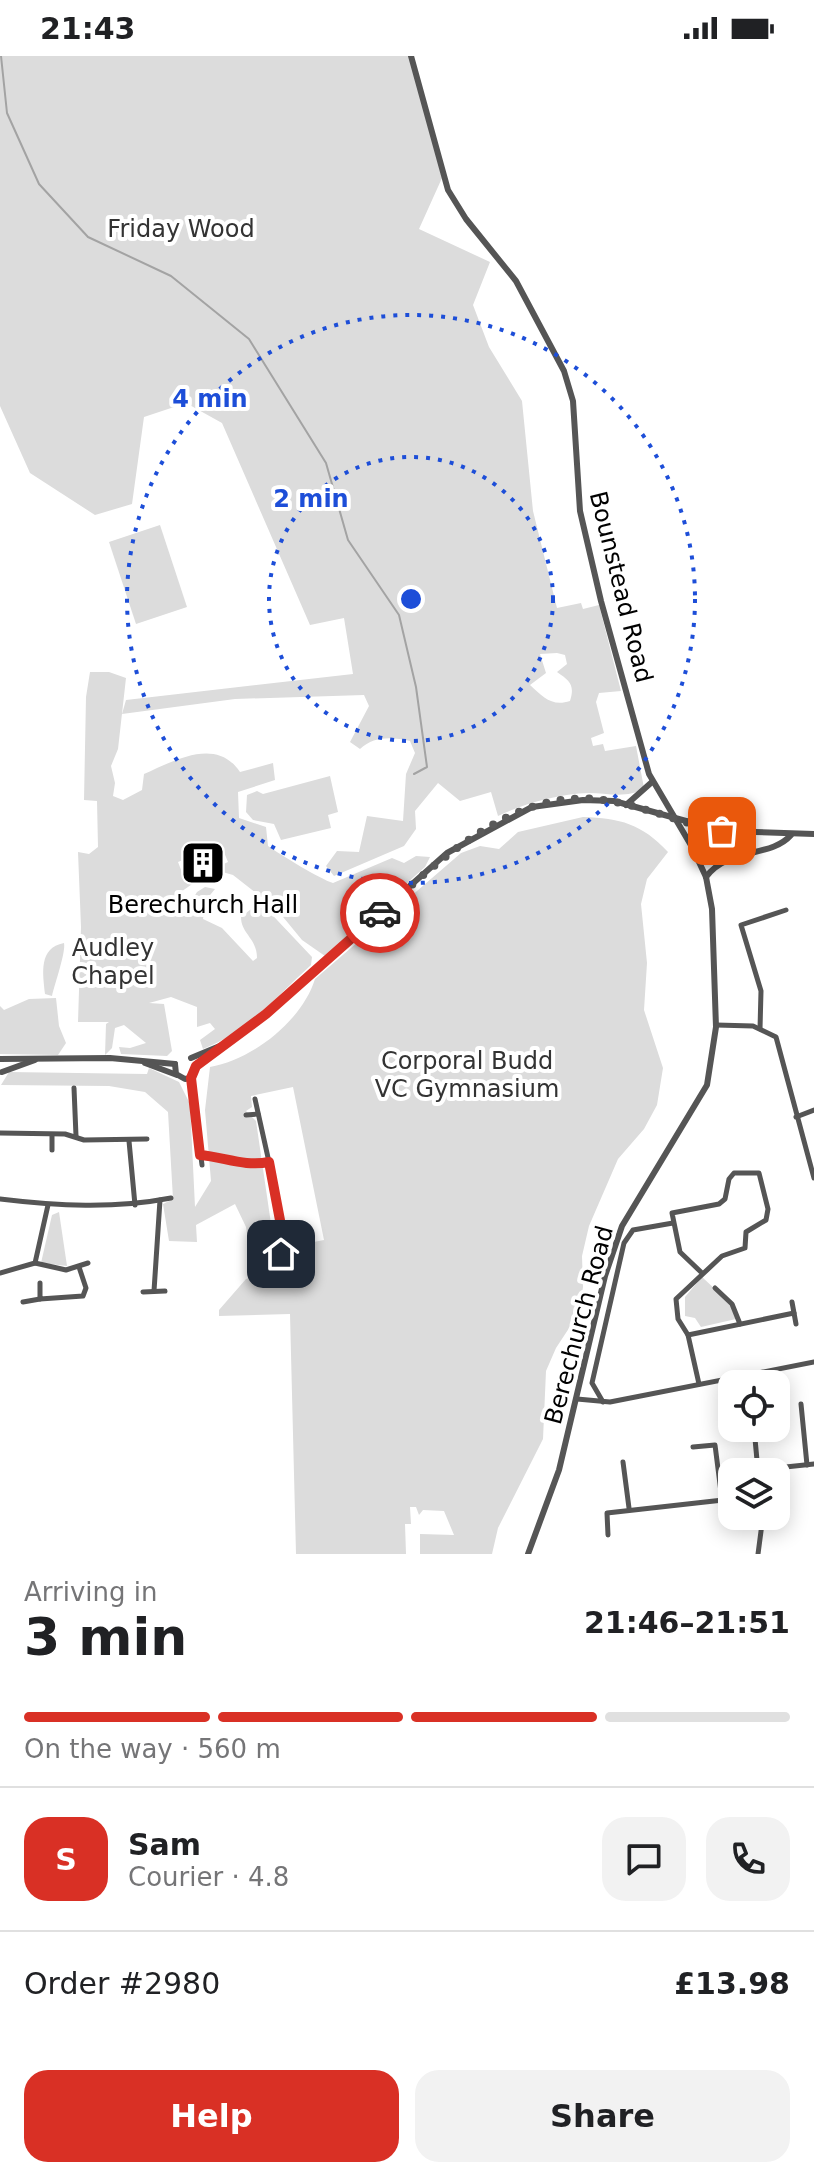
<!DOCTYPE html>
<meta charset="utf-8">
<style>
body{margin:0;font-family:"DejaVu Sans",sans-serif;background:#f2f2f2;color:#202124;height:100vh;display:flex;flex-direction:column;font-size:30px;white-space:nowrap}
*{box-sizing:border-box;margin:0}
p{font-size:26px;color:#757577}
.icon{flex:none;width:44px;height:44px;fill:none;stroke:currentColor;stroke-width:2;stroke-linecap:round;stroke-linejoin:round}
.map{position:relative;height:1498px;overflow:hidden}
.panel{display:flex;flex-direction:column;background:#fff;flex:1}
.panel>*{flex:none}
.fabs{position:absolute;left:718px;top:1314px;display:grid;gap:16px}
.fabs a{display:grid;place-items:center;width:72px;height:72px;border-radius:16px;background:#fff;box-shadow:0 4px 20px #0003;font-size:40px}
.pin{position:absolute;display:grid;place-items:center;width:68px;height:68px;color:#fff;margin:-34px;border-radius:16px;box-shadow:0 4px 12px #0006}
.courier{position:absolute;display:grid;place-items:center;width:80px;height:80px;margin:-40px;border:6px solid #d93025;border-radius:50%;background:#fff;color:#222;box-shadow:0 2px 10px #0007}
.overview em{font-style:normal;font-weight:800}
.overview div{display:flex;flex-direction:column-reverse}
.overview{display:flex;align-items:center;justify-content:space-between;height:136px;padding:0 24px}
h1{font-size:52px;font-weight:800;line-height:60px}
.bar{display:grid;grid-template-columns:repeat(4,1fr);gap:12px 8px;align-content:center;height:96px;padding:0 24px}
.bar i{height:10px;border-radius:6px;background:#e0e0e0}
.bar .selected{background:#d93025}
.bar p{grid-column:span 4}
.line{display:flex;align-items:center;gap:20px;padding:0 24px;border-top:2px solid #e0e0e0}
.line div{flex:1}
.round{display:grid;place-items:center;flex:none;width:84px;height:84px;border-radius:24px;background:#f2f2f2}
.action{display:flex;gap:16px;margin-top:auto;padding:16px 24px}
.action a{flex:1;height:92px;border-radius:24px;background:#d93025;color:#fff;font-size:32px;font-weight:800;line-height:92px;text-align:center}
.action a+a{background:#f2f2f2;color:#202124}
.status{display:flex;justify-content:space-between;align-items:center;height:56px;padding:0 40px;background:#fff;direction:ltr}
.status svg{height:22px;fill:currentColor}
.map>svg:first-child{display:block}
</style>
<div class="status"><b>21:43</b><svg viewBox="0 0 49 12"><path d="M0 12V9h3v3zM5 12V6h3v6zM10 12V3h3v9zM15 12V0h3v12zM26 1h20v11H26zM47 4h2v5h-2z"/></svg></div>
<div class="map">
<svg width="814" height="1498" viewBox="0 0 814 1498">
<rect width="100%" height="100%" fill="#fff"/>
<g fill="#dcdcdc" fill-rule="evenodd">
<path d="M0,0H411L442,122L419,173L490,206L473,249L489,291L522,345L533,455L557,552L581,547L583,553L599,549L621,635L599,637L596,646L604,677L591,682L593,690L603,688L605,695L636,690L644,732C628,743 607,737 589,737C558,738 526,747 498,760L491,736L460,745L438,727L415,755L416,773L404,790L334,820L326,810L337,795L359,796L367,760L403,765L406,718L415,697L410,685C392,681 374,680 360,693L350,686L369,650L364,639L235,643L122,658L126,644L353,618L344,562L310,569L222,367L186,347L144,361L132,448L95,459L30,417L0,350ZM557,597L565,599L567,608L557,616C570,625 575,629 570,645C552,651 543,641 530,629L546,617L540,598Z"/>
<polygon points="160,469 187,551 136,568 109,486"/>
<path d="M90,616H109L126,622L118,693L111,710L115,727L113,740L123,744L142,734L144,718C174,705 216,680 240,716L273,707L275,724L238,736L239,762L266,771L268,790C281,799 320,823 333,827L392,802L404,807L416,800L430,801L425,811L325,900L302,884L265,839L261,841L233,819L219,815L217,811L228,806L221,789L178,806L185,824L197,819L198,824L165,847L171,858H184L197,836L205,831L215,833L206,844L203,863L222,872L253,905L257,902C257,882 241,878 241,861L260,846L312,901L311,909C277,940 247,976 203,993L200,984L215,973L210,967L197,971V951L171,941L149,947L164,948L172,995L167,1000L121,998L119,991L130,992L146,987L124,969L115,972L112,992L105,999L106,968L109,966H78L81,871L78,796L89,798L98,791L97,745L84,744L86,641Z"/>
<polygon points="330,720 338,756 328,759 331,772 281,784 274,768 253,764 246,756 247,739 257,735 263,738"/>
<path d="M583,761C620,762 642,768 668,796L647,823L641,848L647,907L644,954L663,1012L657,1049L644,1073L618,1103L589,1170L582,1200L583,1231L579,1257L556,1292L546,1315L543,1383L498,1472L492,1498H420V1478L454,1479L444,1455L423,1454L419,1459L416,1451H410L411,1468H405L406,1498H296L290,1258L219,1260V1254L246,1223L269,1216L250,1198L246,1171L235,1148L196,1169L197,1186L169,1185L163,1148L173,1143L168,1056L145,1036L109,1030L1,1029L9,1016L147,1018L149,1012L179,1026L190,1048L195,1151L211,1125L205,1054L210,1011C252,1004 302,965 315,923L461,797L480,790L499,793L518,776ZM293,1031L324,1184L298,1189L294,1199L281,1198L276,1202L256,1065L246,1055L252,1051L251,1040Z"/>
<path d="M64,887C66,896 55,927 52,940L45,938C43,918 38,892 64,887Z"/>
<polygon points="56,942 59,970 66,987 58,999 0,998 0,950 4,954 29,943"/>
<polygon points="59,1156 67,1210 41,1207 52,1159"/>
<polygon points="702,1221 732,1249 736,1263 701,1271 695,1262 685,1260 685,1241"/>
</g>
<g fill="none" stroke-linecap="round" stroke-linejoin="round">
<polyline stroke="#a3a3a3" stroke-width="2" points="1,0 7,57 39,128 88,181 171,220 249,283 326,407 348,484 399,559 416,631 427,711 414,718"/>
<g stroke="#555" stroke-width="5">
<polyline points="716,969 753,970 776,981 814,1122"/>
<polyline points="760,973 761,935 741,869 786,854"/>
<polyline points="191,1022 202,1109"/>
<polyline points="74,1032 76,1080"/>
<polyline points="255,1043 269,1106"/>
<polyline points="246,1059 258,1058"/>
<polyline points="796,1061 814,1054"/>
<polyline points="0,1077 65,1078 84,1084 147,1083"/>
<polyline points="52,1079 52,1094"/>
<polyline points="129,1085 135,1149"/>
<path d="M200,1099C225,1101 245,1111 269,1106L286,1196L276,1204"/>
<path d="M0,1143C57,1150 114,1153 171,1142"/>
<polyline points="35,1207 66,1214 88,1207"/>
<polyline points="0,1217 35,1207 48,1149"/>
<polyline points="40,1227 40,1243 83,1240 86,1232 79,1211"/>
<polyline points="715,1232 732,1248 740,1268"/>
<polyline points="154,1235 160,1144"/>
<polyline points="143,1236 165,1235"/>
<polyline points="23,1246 40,1243"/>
<polyline points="792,1246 796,1268"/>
<polyline points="688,1279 794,1257"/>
<polyline points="749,1318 749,1328"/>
<polyline points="699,1328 688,1279 678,1263 676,1243 722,1200 745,1192 746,1176 766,1164 768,1153 759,1117 734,1117 729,1123 725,1143 719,1148 672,1157 680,1196 702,1217"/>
<polyline points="577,1343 610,1346 814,1306"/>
<polyline points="603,1346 592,1327 624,1187 633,1174 673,1167"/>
<polyline points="801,1348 807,1409"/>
<polyline points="754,1372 758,1415"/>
<polyline points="693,1391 715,1389 722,1444"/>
<polyline points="623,1406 629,1452"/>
<polyline points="758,1414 814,1408"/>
<polyline points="608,1479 607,1457 732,1443"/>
<polyline points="758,1498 763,1460"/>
</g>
<g stroke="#555" stroke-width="6">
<polyline points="411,0 448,134 466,163 516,225 564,315 573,345 580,455 601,545 649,718 692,791 706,821 712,853 716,971 707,1029 622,1170 605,1220 559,1414 528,1498"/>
<polyline points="626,749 652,726"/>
<path d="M706,821C728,791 771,802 791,779"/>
<polyline points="191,1002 227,987 266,958 447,797 532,751 583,744 614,745 722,775 814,778"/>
<polyline points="0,1003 110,1002 175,1008"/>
<polyline points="145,1007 177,1019"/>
<polyline points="175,1008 176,1018 185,1023 191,1022 196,1010"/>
<polyline points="2,1016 35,1004"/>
</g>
</g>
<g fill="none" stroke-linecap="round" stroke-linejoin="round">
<path stroke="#595959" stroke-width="8" stroke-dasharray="0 14.4" d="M380,857C444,801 520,725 615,746C652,753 686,769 722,775"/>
<path stroke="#d93025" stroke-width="10" d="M281,1198L286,1196L269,1106C245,1111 224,1101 200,1099L191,1022L196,1010L266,958L380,857"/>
</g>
<g fill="none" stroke="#1d4ed8" stroke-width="4" stroke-dasharray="4 8">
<circle cx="411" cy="543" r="142"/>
<circle cx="411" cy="543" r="284"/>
</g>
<defs>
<g id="building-square" transform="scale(2.3)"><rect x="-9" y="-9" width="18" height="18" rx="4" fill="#000" stroke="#fff"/><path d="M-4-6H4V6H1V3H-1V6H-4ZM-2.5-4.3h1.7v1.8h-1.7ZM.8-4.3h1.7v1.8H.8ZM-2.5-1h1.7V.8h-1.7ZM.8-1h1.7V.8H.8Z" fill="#fff"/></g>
</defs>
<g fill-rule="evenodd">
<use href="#building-square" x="203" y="807"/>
</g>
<g text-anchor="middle" stroke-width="8" stroke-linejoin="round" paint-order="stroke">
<g font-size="24" fill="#333" stroke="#fff">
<text x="181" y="181">Friday Wood</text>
<text x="113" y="900">Audley<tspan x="113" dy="28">Chapel</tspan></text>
<text x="467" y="1013">Corporal Budd<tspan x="467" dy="28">VC Gymnasium</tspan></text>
</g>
<g font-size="24" fill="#000" stroke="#fff">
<text transform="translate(621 531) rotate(76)" y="8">Bounstead Road</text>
<text transform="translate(579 1269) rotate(-75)" y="8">Berechurch Road</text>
</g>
<g font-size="24" fill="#000" stroke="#fff">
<text x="203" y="857">Berechurch Hall</text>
</g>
</g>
<circle cx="411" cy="543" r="12" fill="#1d4ed8" stroke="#fff" stroke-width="4"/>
<g font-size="24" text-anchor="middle" font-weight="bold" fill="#1d4ed8" stroke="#fff" stroke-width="8" stroke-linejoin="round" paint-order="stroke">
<text x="210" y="351">4 min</text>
<text x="311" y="451">2 min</text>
</g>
</svg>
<div class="fabs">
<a><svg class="icon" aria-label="locate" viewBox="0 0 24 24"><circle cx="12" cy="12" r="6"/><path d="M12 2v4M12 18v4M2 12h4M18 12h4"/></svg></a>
<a><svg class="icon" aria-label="layers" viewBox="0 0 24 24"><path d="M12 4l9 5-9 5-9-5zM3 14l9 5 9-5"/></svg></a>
</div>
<div class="pin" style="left:722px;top:775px;background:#ea580c"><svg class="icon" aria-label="bag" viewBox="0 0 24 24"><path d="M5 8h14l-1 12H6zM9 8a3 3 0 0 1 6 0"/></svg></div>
<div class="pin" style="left:281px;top:1198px;background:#1f2937"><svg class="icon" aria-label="home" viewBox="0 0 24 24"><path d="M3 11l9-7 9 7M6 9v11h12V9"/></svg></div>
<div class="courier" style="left:380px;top:857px"><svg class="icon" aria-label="car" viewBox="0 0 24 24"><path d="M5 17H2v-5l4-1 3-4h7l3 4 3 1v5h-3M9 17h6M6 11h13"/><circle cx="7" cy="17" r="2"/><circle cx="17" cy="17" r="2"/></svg></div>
</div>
<section class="panel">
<div class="overview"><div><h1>3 min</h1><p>Arriving in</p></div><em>21:46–21:51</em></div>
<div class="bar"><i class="selected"></i><i class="selected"></i><i class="selected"></i><i></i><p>On the way · 560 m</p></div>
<div class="line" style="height:144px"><b class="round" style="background:#d93025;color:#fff">S</b><div><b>Sam</b><p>Courier · 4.8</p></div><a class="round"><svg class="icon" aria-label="chat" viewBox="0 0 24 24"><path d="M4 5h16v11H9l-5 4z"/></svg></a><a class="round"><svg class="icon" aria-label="phone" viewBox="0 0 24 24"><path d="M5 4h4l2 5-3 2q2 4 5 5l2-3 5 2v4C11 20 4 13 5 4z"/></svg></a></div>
<div class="line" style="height:104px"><div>Order #2980</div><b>£13.98</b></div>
<div class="action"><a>Help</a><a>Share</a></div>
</section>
